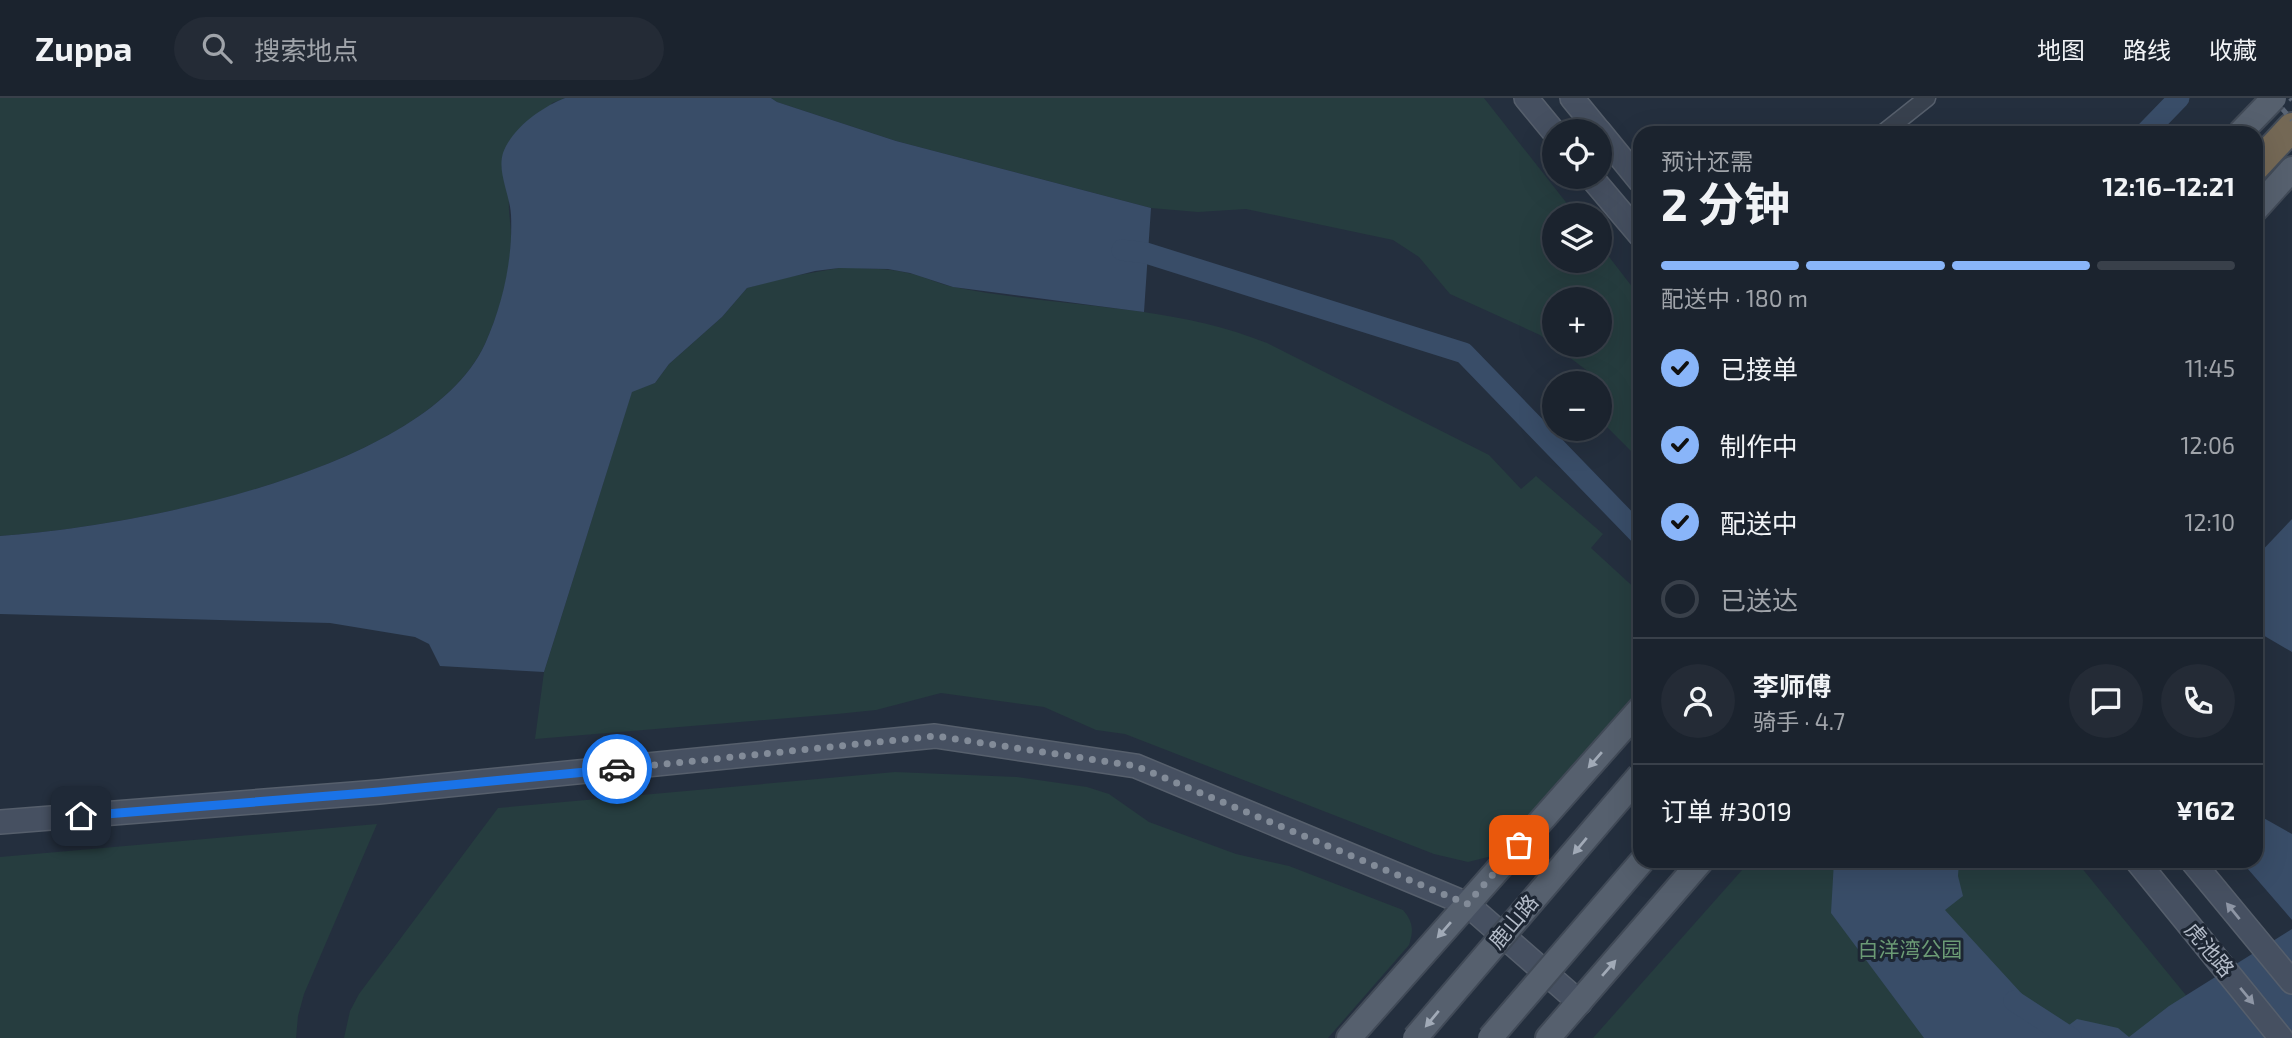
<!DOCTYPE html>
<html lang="zh">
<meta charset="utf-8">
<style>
body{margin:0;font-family:"Exo 2","Noto Sans SC",sans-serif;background:#242b36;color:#f1f3f6;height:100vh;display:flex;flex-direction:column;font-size:26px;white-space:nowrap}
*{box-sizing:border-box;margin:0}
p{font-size:23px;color:#a0a4aa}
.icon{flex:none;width:38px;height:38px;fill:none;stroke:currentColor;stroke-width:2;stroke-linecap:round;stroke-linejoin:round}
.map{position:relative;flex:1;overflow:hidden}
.panel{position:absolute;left:1633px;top:28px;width:630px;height:742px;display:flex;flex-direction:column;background:#1b232e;border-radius:21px;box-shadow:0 7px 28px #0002,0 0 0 2px #39404a}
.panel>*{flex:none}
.controls{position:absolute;left:1542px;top:21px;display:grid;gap:14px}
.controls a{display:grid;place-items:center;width:70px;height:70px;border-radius:50%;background:#1b232e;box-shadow:0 7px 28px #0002,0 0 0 2px #39404a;font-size:35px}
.pin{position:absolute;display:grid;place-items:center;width:60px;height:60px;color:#fff;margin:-30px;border-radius:14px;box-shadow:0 4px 10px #0006}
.courier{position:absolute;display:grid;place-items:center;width:70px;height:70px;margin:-35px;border:5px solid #1a73e8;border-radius:50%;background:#fff;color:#222;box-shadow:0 2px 9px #0007}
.head em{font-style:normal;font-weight:700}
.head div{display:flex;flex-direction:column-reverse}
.head{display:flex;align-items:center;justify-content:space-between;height:119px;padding:0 28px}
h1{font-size:46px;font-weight:700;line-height:52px}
.bar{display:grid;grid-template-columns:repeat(4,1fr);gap:10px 7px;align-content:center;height:84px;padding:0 28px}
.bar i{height:9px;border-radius:5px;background:#39404a}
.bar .on{background:#89b5f9}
.bar p{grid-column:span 4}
.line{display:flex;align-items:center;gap:18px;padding:0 28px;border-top:2px solid #39404a}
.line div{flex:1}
.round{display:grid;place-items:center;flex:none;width:74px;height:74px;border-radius:37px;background:#242b36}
ol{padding:0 28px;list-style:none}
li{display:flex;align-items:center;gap:21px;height:77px}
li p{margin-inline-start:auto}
li .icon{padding:7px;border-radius:50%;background:#89b5f9;color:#111;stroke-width:4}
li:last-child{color:#a0a4aa}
li i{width:38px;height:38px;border:4px solid #39404a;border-radius:50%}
header{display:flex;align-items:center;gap:42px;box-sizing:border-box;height:98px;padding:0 35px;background:#1b232e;border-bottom:2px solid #39404a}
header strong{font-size:33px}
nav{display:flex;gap:38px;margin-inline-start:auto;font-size:24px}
.search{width:490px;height:63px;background:#242b36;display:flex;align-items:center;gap:18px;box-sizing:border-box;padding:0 24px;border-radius:38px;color:#a0a4aa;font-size:26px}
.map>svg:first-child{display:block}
</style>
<header>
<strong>Zuppa</strong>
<div class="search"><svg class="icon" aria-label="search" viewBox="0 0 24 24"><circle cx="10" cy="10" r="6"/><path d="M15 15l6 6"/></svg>搜索地点</div>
<nav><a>地图</a><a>路线</a><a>收藏</a></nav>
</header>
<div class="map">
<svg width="2292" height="940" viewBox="0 0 2292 940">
<rect width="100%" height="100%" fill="#242f3e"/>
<g fill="#263d3f" fill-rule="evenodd">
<path d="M0,0H565L552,5C541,29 530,53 519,77C516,84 509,94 509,101C508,113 511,126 511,138C511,174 500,213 485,246C425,375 130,429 0,438Z"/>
<path d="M771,0H1484L1576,117H1554V163H1600V147L1640,199V362L1600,322V303L1606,287L1540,237L1450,196L1419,159L1393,142L1246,111L1198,114L1151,110L896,43L777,4ZM1554,201H1600V247H1554Z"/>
<path d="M839,170C863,170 886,170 908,175C924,178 938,186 954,189C1058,210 1168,205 1267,245L1489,357L1521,391L1536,378L1603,436L1591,450L1640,495V593L1496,757L1468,764L1434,756L1125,636L1096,632L1044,609L941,595L876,612L837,616L535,641L544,574L632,293L655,285L669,266L722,219L747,190L782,180Z"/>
<path d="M895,674L1017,679L1087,689L1109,696L1149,724L1236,756L1289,768L1403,812C1413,824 1414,832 1409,847L1328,940H344L350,913L359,896L498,710Z"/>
<polygon points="377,726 304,896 298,918 296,940 0,940 0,759"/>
<polygon points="1750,763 2076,763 2221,940 1593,940"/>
</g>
<g fill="#394d68">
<path d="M565,0H771L777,4L896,43L1151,110L1144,214L953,189L910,175L888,171L839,170L815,173L747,190L722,219L669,266L655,285L632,294L544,574L440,568L429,546L415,539L330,525L0,516V438C129,429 425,375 485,246C503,206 513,160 511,117C510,97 497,74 503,55C512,30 542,9 565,0Z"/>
<polygon points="2292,421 2292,554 2256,533 2256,459"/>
<polygon points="2260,718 2292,736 2292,822 2241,763 2256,763 2256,719"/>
<polygon points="1834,763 1959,763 1958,778 1963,798 1945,812 2022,896 2053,939 2077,921 2118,930 2129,939 2169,908 2292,831 2292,940 1924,940 1831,815"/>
</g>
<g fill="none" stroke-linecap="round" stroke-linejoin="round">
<g stroke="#394d68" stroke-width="21">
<polyline points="2145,35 2179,0"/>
<polyline points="1122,152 1146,155 1464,255 1640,437"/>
<polyline points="2014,903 2071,940"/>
</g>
<g stroke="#565f6c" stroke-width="19">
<polyline id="street" points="1883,35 1927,0"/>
</g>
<g stroke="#565f6c" stroke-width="26">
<g id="secondary">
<polyline points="1526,0 1554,34"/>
<polyline points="1572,0 1599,33"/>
<polyline points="1600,34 1640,83"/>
<polyline points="1591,79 1640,137"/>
<polyline points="0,724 379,694 935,638 1136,668 1467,806 1580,905"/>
<polyline points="2137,763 2281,940"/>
<polyline points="2192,763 2292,884"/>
</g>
</g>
<g stroke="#414a57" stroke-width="28">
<g id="primary">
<polyline points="2256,111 2292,71"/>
<polyline points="1349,940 1640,611"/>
<polyline points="1548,940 1701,763"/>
</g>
</g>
<g stroke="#434c59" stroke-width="32">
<polyline id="highway" points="2256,68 2292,29"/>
</g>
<use href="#street" stroke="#38414e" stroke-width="16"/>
<use href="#secondary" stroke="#465061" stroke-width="23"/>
<use href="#primary" stroke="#56606e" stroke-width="24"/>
<use href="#highway" stroke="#746855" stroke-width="28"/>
<g stroke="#5a6575" stroke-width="5" stroke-dasharray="7 7" stroke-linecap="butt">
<polyline points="2273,0 2292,22"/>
<polyline points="2290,0 2292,2"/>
</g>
<g stroke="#414a57" stroke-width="28" stroke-linecap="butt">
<g id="primary-bridge">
<polyline points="2240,35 2274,0"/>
<polyline points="1415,940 1640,677"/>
<polyline points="1490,940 1642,763"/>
</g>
</g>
<use href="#primary-bridge" stroke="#56606e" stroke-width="24"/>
</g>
<defs><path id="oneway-solid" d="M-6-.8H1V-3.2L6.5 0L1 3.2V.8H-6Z" transform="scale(1.75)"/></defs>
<g fill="#a1aab7">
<use href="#oneway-solid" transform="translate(1595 662) rotate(131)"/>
<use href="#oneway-solid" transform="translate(1580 748) rotate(130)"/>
<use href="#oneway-solid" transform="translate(1444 832) rotate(131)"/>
<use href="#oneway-solid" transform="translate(1609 870) rotate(-49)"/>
<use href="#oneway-solid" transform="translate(1432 921) rotate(130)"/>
</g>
<g fill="#8e96a5">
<use href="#oneway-solid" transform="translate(2233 813) rotate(-129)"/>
<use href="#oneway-solid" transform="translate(2247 898) rotate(50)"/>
</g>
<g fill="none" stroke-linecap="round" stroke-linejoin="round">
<polyline stroke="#828b98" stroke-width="7" stroke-dasharray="0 12.6" points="617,671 936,638 1136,668 1467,806 1519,747"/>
<polyline stroke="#1a73e8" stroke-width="9" points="81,718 379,694 617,671"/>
</g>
<g text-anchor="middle" stroke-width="6" stroke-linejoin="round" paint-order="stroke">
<g font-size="21" fill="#b4bcc9" stroke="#1d2633">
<text transform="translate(1514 824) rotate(-50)" y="7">鹿山路</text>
<text transform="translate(2209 852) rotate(50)" y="7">虎池路</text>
</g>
<g font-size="21" fill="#6b9b75" stroke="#1d2633">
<text x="1910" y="859">白洋湾公园</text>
</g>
</g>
</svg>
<div class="controls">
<a><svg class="icon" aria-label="locate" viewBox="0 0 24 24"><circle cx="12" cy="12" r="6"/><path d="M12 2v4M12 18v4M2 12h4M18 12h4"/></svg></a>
<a><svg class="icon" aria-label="layers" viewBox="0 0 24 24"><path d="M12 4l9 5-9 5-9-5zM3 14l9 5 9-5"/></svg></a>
<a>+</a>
<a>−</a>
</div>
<div class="pin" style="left:1519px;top:747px;background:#ea580c"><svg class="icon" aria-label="bag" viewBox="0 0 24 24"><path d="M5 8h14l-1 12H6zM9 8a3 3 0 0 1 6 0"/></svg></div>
<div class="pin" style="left:81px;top:718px;background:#1f2937"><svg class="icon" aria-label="home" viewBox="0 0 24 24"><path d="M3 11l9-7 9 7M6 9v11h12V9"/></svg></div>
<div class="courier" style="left:617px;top:671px"><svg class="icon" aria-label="car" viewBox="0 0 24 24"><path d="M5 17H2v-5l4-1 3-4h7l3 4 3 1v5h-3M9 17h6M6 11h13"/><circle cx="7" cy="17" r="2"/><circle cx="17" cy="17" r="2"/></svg></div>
<section class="panel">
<div class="head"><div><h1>2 分钟</h1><p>预计还需</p></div><em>12:16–12:21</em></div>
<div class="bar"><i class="on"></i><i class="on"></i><i class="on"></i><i></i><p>配送中 · 180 m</p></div>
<ol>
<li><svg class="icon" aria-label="check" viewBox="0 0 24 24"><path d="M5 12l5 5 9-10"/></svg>已接单<p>11:45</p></li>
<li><svg class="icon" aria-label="check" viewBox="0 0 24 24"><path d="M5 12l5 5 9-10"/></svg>制作中<p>12:06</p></li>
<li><svg class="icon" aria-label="check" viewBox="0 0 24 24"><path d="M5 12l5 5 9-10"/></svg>配送中<p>12:10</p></li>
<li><i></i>已送达</li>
</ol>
<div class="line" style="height:126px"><a class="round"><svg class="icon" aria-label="person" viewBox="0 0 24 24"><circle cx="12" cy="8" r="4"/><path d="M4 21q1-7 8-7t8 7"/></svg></a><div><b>李师傅</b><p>骑手 · 4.7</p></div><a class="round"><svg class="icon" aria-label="chat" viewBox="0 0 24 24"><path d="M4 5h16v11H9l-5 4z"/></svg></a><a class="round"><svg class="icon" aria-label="phone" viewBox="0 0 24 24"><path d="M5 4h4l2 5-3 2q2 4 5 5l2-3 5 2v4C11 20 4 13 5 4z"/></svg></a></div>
<div class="line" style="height:91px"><div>订单 #3019</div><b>¥162</b></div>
</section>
</div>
